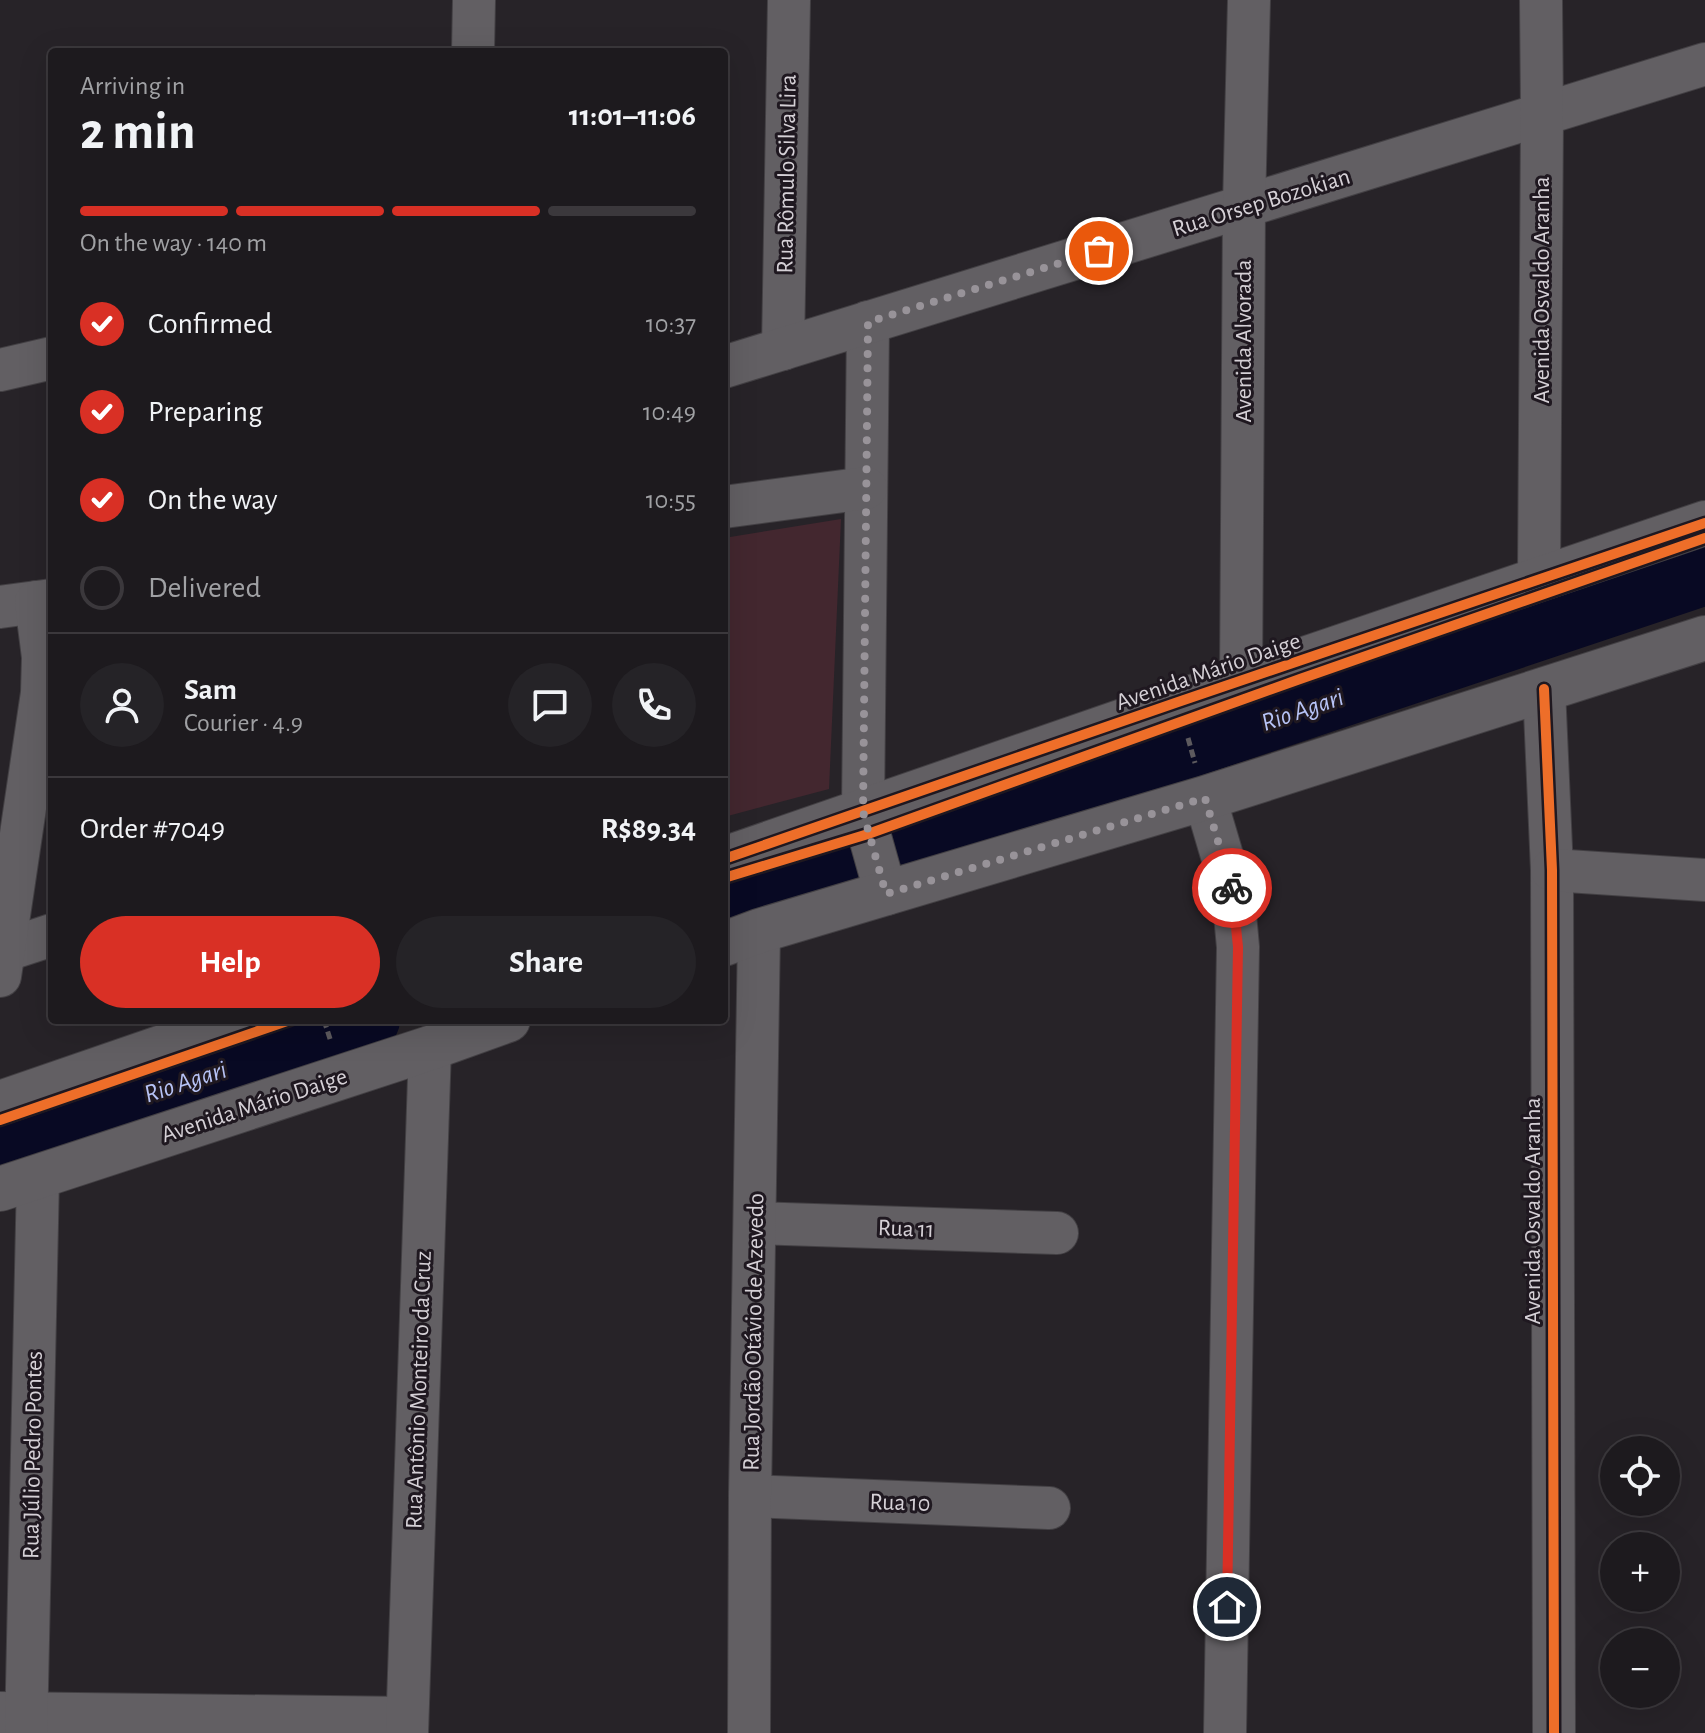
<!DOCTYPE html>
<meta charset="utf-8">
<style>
body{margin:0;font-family:"Alegreya Sans",sans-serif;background:#252327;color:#f1f3f6;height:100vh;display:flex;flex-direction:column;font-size:30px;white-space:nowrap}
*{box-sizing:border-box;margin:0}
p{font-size:26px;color:#a0a1a4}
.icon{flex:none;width:44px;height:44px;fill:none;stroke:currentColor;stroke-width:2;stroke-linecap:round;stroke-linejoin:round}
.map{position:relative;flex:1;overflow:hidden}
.side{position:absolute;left:48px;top:48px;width:680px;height:976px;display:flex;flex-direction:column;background:#1d1a1e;border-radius:8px;box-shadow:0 8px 32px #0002,0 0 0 2px #3b383c}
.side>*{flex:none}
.tools{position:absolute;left:1600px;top:1436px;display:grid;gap:16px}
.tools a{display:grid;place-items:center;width:80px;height:80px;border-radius:50%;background:#1d1a1e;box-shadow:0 8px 32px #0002,0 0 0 2px #3b383c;font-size:40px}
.pin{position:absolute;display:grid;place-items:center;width:68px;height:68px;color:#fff;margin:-34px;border:4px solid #fff;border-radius:50%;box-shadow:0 2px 8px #0007}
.courier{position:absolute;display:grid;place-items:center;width:80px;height:80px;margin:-40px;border:6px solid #d93025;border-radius:50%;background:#fff;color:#222;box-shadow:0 2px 10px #0007}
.overview em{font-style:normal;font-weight:600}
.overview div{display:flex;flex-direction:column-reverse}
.overview{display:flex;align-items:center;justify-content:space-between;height:136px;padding:0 32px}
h1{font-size:52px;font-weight:600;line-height:60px}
.bar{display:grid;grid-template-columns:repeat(4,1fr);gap:12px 8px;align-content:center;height:96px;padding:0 32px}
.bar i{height:10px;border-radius:6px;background:#3b383c}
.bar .selected{background:#d93025}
.bar p{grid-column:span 4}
.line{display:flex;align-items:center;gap:20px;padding:0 32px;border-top:2px solid #3b383c}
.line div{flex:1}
.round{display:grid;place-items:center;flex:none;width:84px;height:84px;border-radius:42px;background:#252327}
ol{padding:0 32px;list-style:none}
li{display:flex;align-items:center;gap:24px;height:88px}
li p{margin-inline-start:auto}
li .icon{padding:8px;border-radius:50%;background:#d93025;color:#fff;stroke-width:4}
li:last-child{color:#a0a1a4}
li i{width:44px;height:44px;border:4px solid #3b383c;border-radius:50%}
.primary-button{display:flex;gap:16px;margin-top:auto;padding:16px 32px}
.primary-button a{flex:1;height:92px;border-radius:48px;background:#d93025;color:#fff;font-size:32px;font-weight:600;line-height:92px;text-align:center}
.primary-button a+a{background:#252327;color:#f1f3f6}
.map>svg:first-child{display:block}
</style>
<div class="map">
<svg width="1705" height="1733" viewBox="0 0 1705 1733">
<rect width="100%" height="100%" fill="#272328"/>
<polygon fill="#43272f" points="841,519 829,789 724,817 724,538"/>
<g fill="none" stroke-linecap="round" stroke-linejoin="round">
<g stroke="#080923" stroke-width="62">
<polyline points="899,844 1705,574"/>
<polyline points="724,902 831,866"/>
<polyline points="0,1143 369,1020"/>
</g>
<g stroke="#434044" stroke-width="44">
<g id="minor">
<polyline points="473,52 474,0"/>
<polyline points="868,322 863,812 886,894"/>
<polyline points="783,349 789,0"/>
<polyline points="724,367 1705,64"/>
<polyline points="0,370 52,358"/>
<polyline points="724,507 866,488"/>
<polyline points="1539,579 1542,115 1541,0"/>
<polyline points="0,607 52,600"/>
<polyline points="1241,682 1244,207 1249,0"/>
<polyline points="1544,689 1552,870 1554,1733"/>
<polyline points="1205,798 1233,893 1238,947 1225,1733"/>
<polyline points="1552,870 1705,880"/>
<polyline points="3,951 52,935"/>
<polyline points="0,976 42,693 43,657 36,602"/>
<polyline points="755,1223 1057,1233"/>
<polyline points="750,1496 1049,1508"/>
<polyline points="0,1713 407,1718"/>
<polyline points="26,1733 38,1177"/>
<polyline points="407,1733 430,1048"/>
<polyline points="749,1733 750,1496 759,931"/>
</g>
</g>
<g stroke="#434044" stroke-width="46">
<g id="tertiary">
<polyline points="724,859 1178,702 1705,523"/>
<polyline points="724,944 759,931 1205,798 1705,638"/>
<polyline points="0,1103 241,1020"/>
<polyline points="0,1189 430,1048 508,1020"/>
</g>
</g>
<g stroke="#5d5a5e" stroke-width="5" stroke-dasharray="8 4" stroke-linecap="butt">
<polyline points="1188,738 1195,763"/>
<polyline points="324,1020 331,1042"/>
</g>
<use href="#minor" stroke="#625f63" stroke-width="42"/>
<use href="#tertiary" stroke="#625f63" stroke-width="44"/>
<g stroke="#1f1820" stroke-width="15">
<g id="cycleway">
<polyline points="1544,689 1552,870 1554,1733"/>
<polyline points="724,859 1178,702 1705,523"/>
<polyline points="724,878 868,834 1300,679 1705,538"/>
<polyline points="0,1120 290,1020"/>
</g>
</g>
<use href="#cycleway" stroke="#ee6e29" stroke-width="10"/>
</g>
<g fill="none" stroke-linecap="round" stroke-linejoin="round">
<polyline stroke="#989399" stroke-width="8" stroke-dasharray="0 14.4" points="1099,251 868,322 863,812 886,894 1205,798 1232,888"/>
<polyline stroke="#d93025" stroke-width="10" points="1227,1607 1238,947 1232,888"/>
</g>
<g text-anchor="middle" stroke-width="6" stroke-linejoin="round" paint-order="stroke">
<g font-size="24" fill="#d5d0d6" stroke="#1f1820">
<text transform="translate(786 174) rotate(-89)" y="8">Rua Rômulo Silva Lira</text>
<text transform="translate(1261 202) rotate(-17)" y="8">Rua Orsep Bozokian</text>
<text transform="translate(1541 290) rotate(-90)" y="8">Avenida Osvaldo Aranha</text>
<text transform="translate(1243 341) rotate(-90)" y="8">Avenida Alvorada</text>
<text transform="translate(1208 671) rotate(-19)" y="8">Avenida Mário Daige</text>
<text transform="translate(254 1105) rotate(-18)" y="8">Avenida Mário Daige</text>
<text transform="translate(1532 1211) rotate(-90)" y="8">Avenida Osvaldo Aranha</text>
<text transform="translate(906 1228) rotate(2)" y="8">Rua 11</text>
<text transform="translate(753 1332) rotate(-89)" y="8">Rua Jordão Otávio de Azevedo</text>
<text transform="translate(418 1390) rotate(-88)" y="8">Rua Antônio Monteiro da Cruz</text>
<text transform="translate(32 1455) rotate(-89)" y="8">Rua Júlio Pedro Pontes</text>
<text transform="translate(900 1502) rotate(2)" y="8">Rua 10</text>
</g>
<g font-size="26" font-style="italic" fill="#b7c3f6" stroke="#1f1820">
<text transform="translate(1302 709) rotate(-19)" y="9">Rio Agari</text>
<text transform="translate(185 1081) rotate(-18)" y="9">Rio Agari</text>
</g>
</g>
</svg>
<div class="tools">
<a><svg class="icon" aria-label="locate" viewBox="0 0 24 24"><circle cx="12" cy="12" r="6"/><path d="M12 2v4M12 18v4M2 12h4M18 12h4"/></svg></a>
<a>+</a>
<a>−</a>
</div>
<div class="pin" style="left:1099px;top:251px;background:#ea580c"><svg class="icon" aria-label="bag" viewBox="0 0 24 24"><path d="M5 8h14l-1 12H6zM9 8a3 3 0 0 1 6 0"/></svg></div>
<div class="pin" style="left:1227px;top:1607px;background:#1f2937"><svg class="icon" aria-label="home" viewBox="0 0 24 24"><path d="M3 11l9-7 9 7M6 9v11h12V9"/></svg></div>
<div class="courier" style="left:1232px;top:888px"><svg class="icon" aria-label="bike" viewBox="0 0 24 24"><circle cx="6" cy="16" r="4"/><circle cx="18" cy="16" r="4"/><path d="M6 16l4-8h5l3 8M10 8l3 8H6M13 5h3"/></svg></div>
<section class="side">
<div class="overview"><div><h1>2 min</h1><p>Arriving in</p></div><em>11:01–11:06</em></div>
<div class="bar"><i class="selected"></i><i class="selected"></i><i class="selected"></i><i></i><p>On the way · 140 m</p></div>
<ol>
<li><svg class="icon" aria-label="check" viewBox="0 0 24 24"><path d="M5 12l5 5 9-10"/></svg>Confirmed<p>10:37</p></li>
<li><svg class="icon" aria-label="check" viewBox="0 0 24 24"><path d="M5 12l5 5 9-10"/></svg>Preparing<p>10:49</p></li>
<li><svg class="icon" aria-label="check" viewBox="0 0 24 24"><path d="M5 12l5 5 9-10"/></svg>On the way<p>10:55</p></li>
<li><i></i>Delivered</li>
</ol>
<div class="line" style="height:144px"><a class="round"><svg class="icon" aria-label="person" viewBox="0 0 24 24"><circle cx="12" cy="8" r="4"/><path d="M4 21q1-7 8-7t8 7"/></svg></a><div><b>Sam</b><p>Courier · 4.9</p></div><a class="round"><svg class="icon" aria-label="chat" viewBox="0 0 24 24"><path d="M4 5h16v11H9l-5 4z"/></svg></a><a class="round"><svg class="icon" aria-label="phone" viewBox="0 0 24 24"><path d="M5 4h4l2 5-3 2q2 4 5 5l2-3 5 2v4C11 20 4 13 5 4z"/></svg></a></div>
<div class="line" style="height:104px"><div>Order #7049</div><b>R$89.34</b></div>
<div class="primary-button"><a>Help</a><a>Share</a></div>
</section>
</div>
